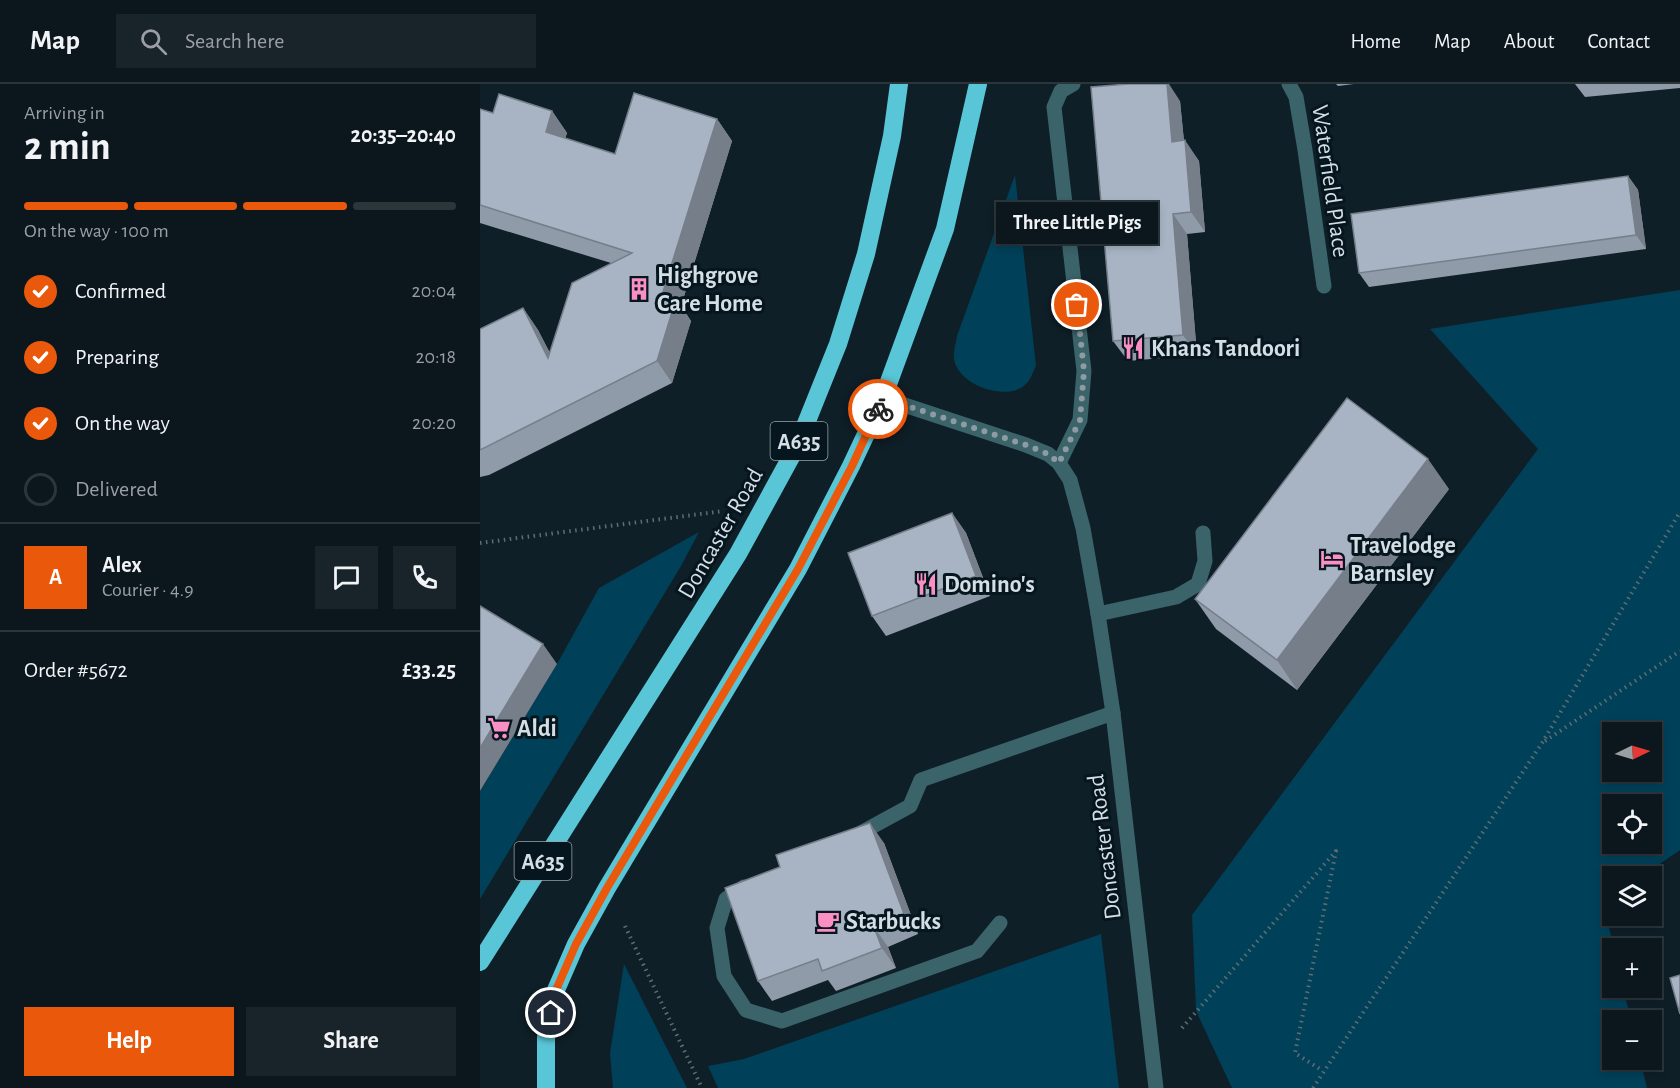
<!DOCTYPE html>
<meta charset="utf-8">
<style>
body{margin:0;font-family:"Alegreya Sans",sans-serif;background:#19242a;color:#f1f3f6;height:100vh;display:flex;flex-direction:column;font-size:22px;white-space:nowrap}
*{box-sizing:border-box;margin:0}
p{font-size:20px;color:#9a9fa4}
.icon{flex:none;width:33px;height:33px;fill:none;stroke:currentColor;stroke-width:2;stroke-linecap:round;stroke-linejoin:round}
.map{position:relative;flex:1;overflow:hidden}
.panel{display:flex;flex-direction:column;background:#0b171d;width:480px}
.panel>*{flex:none}
.needle{width:39px;rotate:85deg}
.tools{position:absolute;left:1122px;top:638px;display:grid;gap:12px}
.tools a{display:grid;place-items:center;width:60px;height:60px;border-radius:0px;background:#0b171d;box-shadow:0 3px 9px #0003,0 0 0 2px #2b363b;font-size:30px}
.pin{position:absolute;display:grid;place-items:center;width:51px;height:51px;color:#fff;margin:-26px;border:3px solid #fff;border-radius:50%;box-shadow:0 2px 6px #0007}
.courier{position:absolute;display:grid;place-items:center;width:60px;height:60px;margin:-30px;border:4px solid #ea580c;border-radius:50%;background:#fff;color:#222;box-shadow:0 2px 8px #0007}
.bubble{position:absolute;height:42px;border-radius:0px;background:#0b171d;box-shadow:0 3px 9px #0003,0 0 0 2px #2b363b;font-size:20px;font-weight:700;line-height:42px;text-align:center}
.summary em{font-style:normal;font-weight:700}
.summary div{display:flex;flex-direction:column-reverse}
.summary{display:flex;align-items:center;justify-content:space-between;height:102px;padding:0 24px}
h1{font-size:39px;font-weight:700;line-height:45px}
.bar{display:grid;grid-template-columns:repeat(4,1fr);gap:9px 6px;align-content:center;height:72px;padding:0 24px}
.bar i{height:8px;border-radius:4px;background:#2b363b}
.bar .current{background:#ea580c}
.bar p{grid-column:span 4}
.line{display:flex;align-items:center;gap:15px;padding:0 24px;border-top:2px solid #2b363b}
.line div{flex:1}
.round{display:grid;place-items:center;flex:none;width:63px;height:63px;border-radius:0px;background:#19242a}
ol{padding:0 24px;list-style:none}
li{display:flex;align-items:center;gap:18px;height:66px}
li p{margin-inline-start:auto}
li .icon{padding:6px;border-radius:50%;background:#ea580c;color:#fff;stroke-width:4}
li:last-child{color:#9a9fa4}
li i{width:33px;height:33px;border:3px solid #2b363b;border-radius:50%}
.action{display:flex;gap:12px;margin-top:auto;padding:12px 24px}
.action a{flex:1;height:69px;border-radius:0px;background:#ea580c;color:#fff;font-size:24px;font-weight:700;line-height:69px;text-align:center}
.action a+a{background:#19242a;color:#f1f3f6}
header{display:flex;align-items:center;gap:36px;box-sizing:border-box;height:84px;padding:0 30px;background:#0b171d;border-bottom:2px solid #2b363b}
header strong{font-size:28px}
nav{display:flex;gap:33px;margin-inline-start:auto;font-size:21px}
.search{width:420px;height:54px;background:#19242a;display:flex;align-items:center;gap:15px;box-sizing:border-box;padding:0 21px;border-radius:0px;color:#9a9fa4;font-size:22px}
main{display:flex;flex:1;min-height:0}
.map>svg:first-child{display:block}
</style>
<header>
<strong>Map</strong>
<div class="search"><svg class="icon" aria-label="search" viewBox="0 0 24 24"><circle cx="10" cy="10" r="6"/><path d="M15 15l6 6"/></svg>Search here</div>
<nav><a>Home</a><a>Map</a><a>About</a><a>Contact</a></nav>
</header>
<main>
<section class="panel">
<div class="summary"><div><h1>2 min</h1><p>Arriving in</p></div><em>20:35–20:40</em></div>
<div class="bar"><i class="current"></i><i class="current"></i><i class="current"></i><i></i><p>On the way · 100 m</p></div>
<ol>
<li><svg class="icon" aria-label="check" viewBox="0 0 24 24"><path d="M5 12l5 5 9-10"/></svg>Confirmed<p>20:04</p></li>
<li><svg class="icon" aria-label="check" viewBox="0 0 24 24"><path d="M5 12l5 5 9-10"/></svg>Preparing<p>20:18</p></li>
<li><svg class="icon" aria-label="check" viewBox="0 0 24 24"><path d="M5 12l5 5 9-10"/></svg>On the way<p>20:20</p></li>
<li><i></i>Delivered</li>
</ol>
<div class="line" style="height:108px"><b class="round" style="background:#ea580c;color:#fff">A</b><div><b>Alex</b><p>Courier · 4.9</p></div><a class="round"><svg class="icon" aria-label="chat" viewBox="0 0 24 24"><path d="M4 5h16v11H9l-5 4z"/></svg></a><a class="round"><svg class="icon" aria-label="phone" viewBox="0 0 24 24"><path d="M5 4h4l2 5-3 2q2 4 5 5l2-3 5 2v4C11 20 4 13 5 4z"/></svg></a></div>
<div class="line" style="height:78px"><div>Order #5672</div><b>£33.25</b></div>
<div class="action"><a>Help</a><a>Share</a></div>
</section>
<div class="map">
<svg width="1200" height="1004" viewBox="0 0 1200 1004">
<rect width="100%" height="100%" fill="#0f1f27"/>
<g fill="#004059" fill-rule="evenodd">
<path d="M535,91L556,282C553,287 551,295 547,299C529,319 478,302 474,275C473,268 476,259 477,252Z"/>
<path d="M1200,206V766L1162,792H1132V812L1123,819L1134,864L1132,903H1143L1151,936H1132V975H1160L1167,1004H752L716,927L712,831L1058,365L950,245ZM1132,648H1172V687H1132ZM1132,720H1172V759H1132Z"/>
<polygon points="219,448 201,482 0,815 0,707 77,580 119,504"/>
<polygon points="621,850 639,1004 238,1004 228,982 264,975"/>
<polygon points="144,880 207,1004 133,1004 130,969"/>
</g>
<g fill="none" stroke-linecap="round" stroke-linejoin="round">
<g stroke="#5f6d74" stroke-width="4" stroke-dasharray="1.5 4.5" stroke-linecap="butt">
<polyline points="0,459 243,427"/>
<polyline points="1065,657 1200,567"/>
<polyline points="145,842 222,1004"/>
<polyline points="702,944 856,767 815,969 843,987"/>
<polyline points="833,1004 1062,659 1200,428"/>
</g>
<g stroke="#3b636a" stroke-width="15">
<polyline points="809,0 816,13 825,66 844,202"/>
<polyline points="403,314 546,361 568,370 579,379 590,396 603,444 618,530 633,629 676,1004"/>
<polyline points="579,379 600,336 604,287 574,23 581,7 593,0"/>
<polyline points="618,530 696,513 718,500 725,477 723,449"/>
<polyline points="375,752 430,722 441,696 633,629"/>
<polyline points="264,803 246,815 237,844 244,892 266,926 302,937 497,867 520,839"/>
</g>
<g stroke="#59c6d7" stroke-width="18">
<polyline points="0,878 258,470 317,362 358,260 386,170 412,52 419,0"/>
<polyline points="66,1004 66,953 76,906 96,860 127,804 318,485 371,382 403,314 465,145 498,0"/>
</g>
</g>
<g fill="#909ba9">
<polygon points="856,0 874,0 858,2"/>
<polygon points="1095,0 1200,0 1200,4 1105,13"/>
<polygon points="700,17 704,57 719,77 725,148 707,150 717,271 648,277 633,257"/>
<polygon points="0,25 13,29 72,27 87,49 85,54 135,70 237,35 252,57 201,222 211,237 192,299 9,391 0,393 0,245 43,224 58,246 70,269 131,179 0,139"/>
<polygon points="1148,92 1158,106 1166,165 889,203 879,189"/>
<polygon points="969,405 817,606 736,545 715,515"/>
<polygon points="472,429 486,449 510,512 406,552 392,532"/>
<polygon points="404,759 438,850 408,863 416,884 356,907 348,896 292,917 278,897"/>
</g>
<g fill="#767e89">
<polygon points="687,0 689,0 700,17 706,78 692,58"/>
<polygon points="72,27 87,49 81,70 66,48"/>
<polygon points="237,35 252,57 201,222 211,237 192,299 177,277 182,211"/>
<polygon points="705,56 719,77 725,148 711,128"/>
<polygon points="1148,92 1158,106 1166,165 1156,151"/>
<polygon points="693,130 707,150 717,271 703,251"/>
<polygon points="43,224 58,246 83,296 68,274"/>
<polygon points="948,375 969,405 817,606 797,576"/>
<polygon points="472,429 486,449 510,512 496,492"/>
<polygon points="63,560 77,580 0,707 0,664"/>
<polygon points="390,739 404,759 438,850 424,830"/>
<polygon points="394,843 408,863 416,884 402,864"/>
</g>
<g fill="#a8b4c4" stroke="#767e89" stroke-width="1.5">
<polygon points="648,0 687,0 692,58 705,56 711,128 693,130 703,251 633,257 611,3"/>
<polygon points="154,9 237,35 182,211 196,215 177,277 0,366 0,245 43,224 68,274 92,199 152,169 0,121 0,25 13,29 19,10 72,27 66,48 135,70"/>
<polygon points="1148,92 1156,151 879,189 871,130"/>
<polygon points="867,314 948,375 797,576 715,515"/>
<polygon points="472,429 496,492 392,532 368,469"/>
<polygon points="0,522 63,560 0,664"/>
<polygon points="390,739 424,830 394,843 402,864 342,887 338,875 278,897 245,804 300,783 296,771"/>
<polygon points="1200,891 1200,930 1190,894"/>
</g>
<g fill="none" stroke-linecap="round" stroke-linejoin="round">
<polyline stroke="#8f9ba2" stroke-width="6" stroke-dasharray="0 10.8" points="398,325 403,314 546,361 568,370 579,379 600,336 604,287 597,221"/>
<polyline stroke="#ea580c" stroke-width="8" points="71,929 76,906 96,860 127,804 318,485 372,382 398,325"/>
</g>
<defs>
<g id="building-bare" transform="scale(1.8)"><path d="M-4-6H4V6H1V3H-1V6H-4ZM-2.5-4.3h1.7v1.8h-1.7ZM.8-4.3h1.7v1.8H.8ZM-2.5-1h1.7V.8h-1.7ZM.8-1h1.7V.8H.8Z" fill="#fa8fc6" stroke="#06161e" stroke-width="2.5" paint-order="stroke"/></g>
<g id="restaurant-bare" transform="scale(1.8)"><path d="M-5-6h1v4h1v-4h1v4h1v-4h1v5L-1.5 .5V6h-2V.5L-5-1ZM5-6V6H3V1.5H1.5Q1.5-4 5-6Z" fill="#fa8fc6" stroke="#06161e" stroke-width="2.5" paint-order="stroke"/></g>
<g id="hotel-bare" transform="scale(1.8)"><path d="M-6-4.5h1.5V1H6V5H4.5V3h-9V5H-6ZM-4 0a1.8 1.8 0 1 1 3.6 0ZM.5 0V-2.5h3Q6-2.5 6 0Z" fill="#fa8fc6" stroke="#06161e" stroke-width="2.5" paint-order="stroke"/></g>
<g id="supermarket-bare" transform="scale(1.8)"><path d="M-6-5.5h2.5l.6 2H6L4.5 2H-2.5L-4.4-4H-6ZM-1.5 3.2a1.3 1.3 0 1 0 .1 0ZM3 3.2a1.3 1.3 0 1 0 .1 0Z" fill="#fa8fc6" stroke="#06161e" stroke-width="2.5" paint-order="stroke"/></g>
<g id="cafe-bare" transform="scale(1.8)"><path d="M-5.5-4.5H6V0H3Q3 3.5 0 3.5H-2.5Q-5.5 3.5-5.5 0ZM3-3.2v2h1.7v-2ZM-6 4.5H4V6H-6Z" fill="#fa8fc6" stroke="#06161e" stroke-width="2.5" paint-order="stroke"/></g>
</defs>
<g fill-rule="evenodd">
<use href="#building-bare" x="159" y="205"/>
<use href="#restaurant-bare" x="653" y="264"/>
<use href="#hotel-bare" x="852" y="475"/>
<use href="#restaurant-bare" x="446" y="500"/>
<use href="#supermarket-bare" x="19" y="644"/>
<use href="#cafe-bare" x="348" y="837"/>
</g>
<g text-anchor="middle" stroke-width="6" stroke-linejoin="round" paint-order="stroke">
<g fill="#06161e" stroke="#96a2a9" stroke-width="1.5">
<rect x="290.5" y="338" width="57" height="38" rx="4.5"/>
<rect x="34.5" y="758" width="57" height="38" rx="4.5"/>
</g>
<g font-size="22" font-weight="bold" fill="#d4dee4">
<text x="319" y="365">A635</text>
<text x="63" y="785">A635</text>
</g>
<g font-size="24" fill="#d4dee4" stroke="#06161e">
<text transform="translate(851 97) rotate(82)" y="8">Waterfield Place</text>
<text transform="translate(240 449) rotate(-60)" y="8">Doncaster Road</text>
<text transform="translate(624 763) rotate(-97)" y="8">Doncaster Road</text>
</g>
<g font-size="24" font-weight="bold" fill="#d4dee4" stroke="#06161e" text-anchor="start">
<text x="177" y="199">Highgrove<tspan x="177" dy="28">Care Home</tspan></text>
<text x="671" y="272">Khans Tandoori</text>
<text x="870" y="469">Travelodge<tspan x="870" dy="28">Barnsley</tspan></text>
<text x="464" y="508">Domino's</text>
<text x="37" y="652">Aldi</text>
<text x="366" y="845">Starbucks</text>
</g>
</g>
</svg>
<div class="tools">
<a><svg class="needle" viewBox="-14 -14 28 28"><path d="M0-13l5 13h-10z" fill="#e53935"/><path d="M0 13l5-13h-10z" fill="#9a9fa4"/></svg></a>
<a><svg class="icon" aria-label="locate" viewBox="0 0 24 24"><circle cx="12" cy="12" r="6"/><path d="M12 2v4M12 18v4M2 12h4M18 12h4"/></svg></a>
<a><svg class="icon" aria-label="layers" viewBox="0 0 24 24"><path d="M12 4l9 5-9 5-9-5zM3 14l9 5 9-5"/></svg></a>
<a>+</a>
<a>−</a>
</div>
<div class="pin" style="left:597px;top:221px;background:#ea580c"><svg class="icon" aria-label="bag" viewBox="0 0 24 24"><path d="M5 8h14l-1 12H6zM9 8a3 3 0 0 1 6 0"/></svg></div>
<div class="pin" style="left:71px;top:929px;background:#1f2937"><svg class="icon" aria-label="home" viewBox="0 0 24 24"><path d="M3 11l9-7 9 7M6 9v11h12V9"/></svg></div>
<div class="courier" style="left:398px;top:325px"><svg class="icon" aria-label="bike" viewBox="0 0 24 24"><circle cx="6" cy="16" r="4"/><circle cx="18" cy="16" r="4"/><path d="M6 16l4-8h5l3 8M10 8l3 8H6M13 5h3"/></svg></div>
<div class="bubble" style="left:516px;top:118px;width:162px">Three Little Pigs</div>
</div>
</main>
